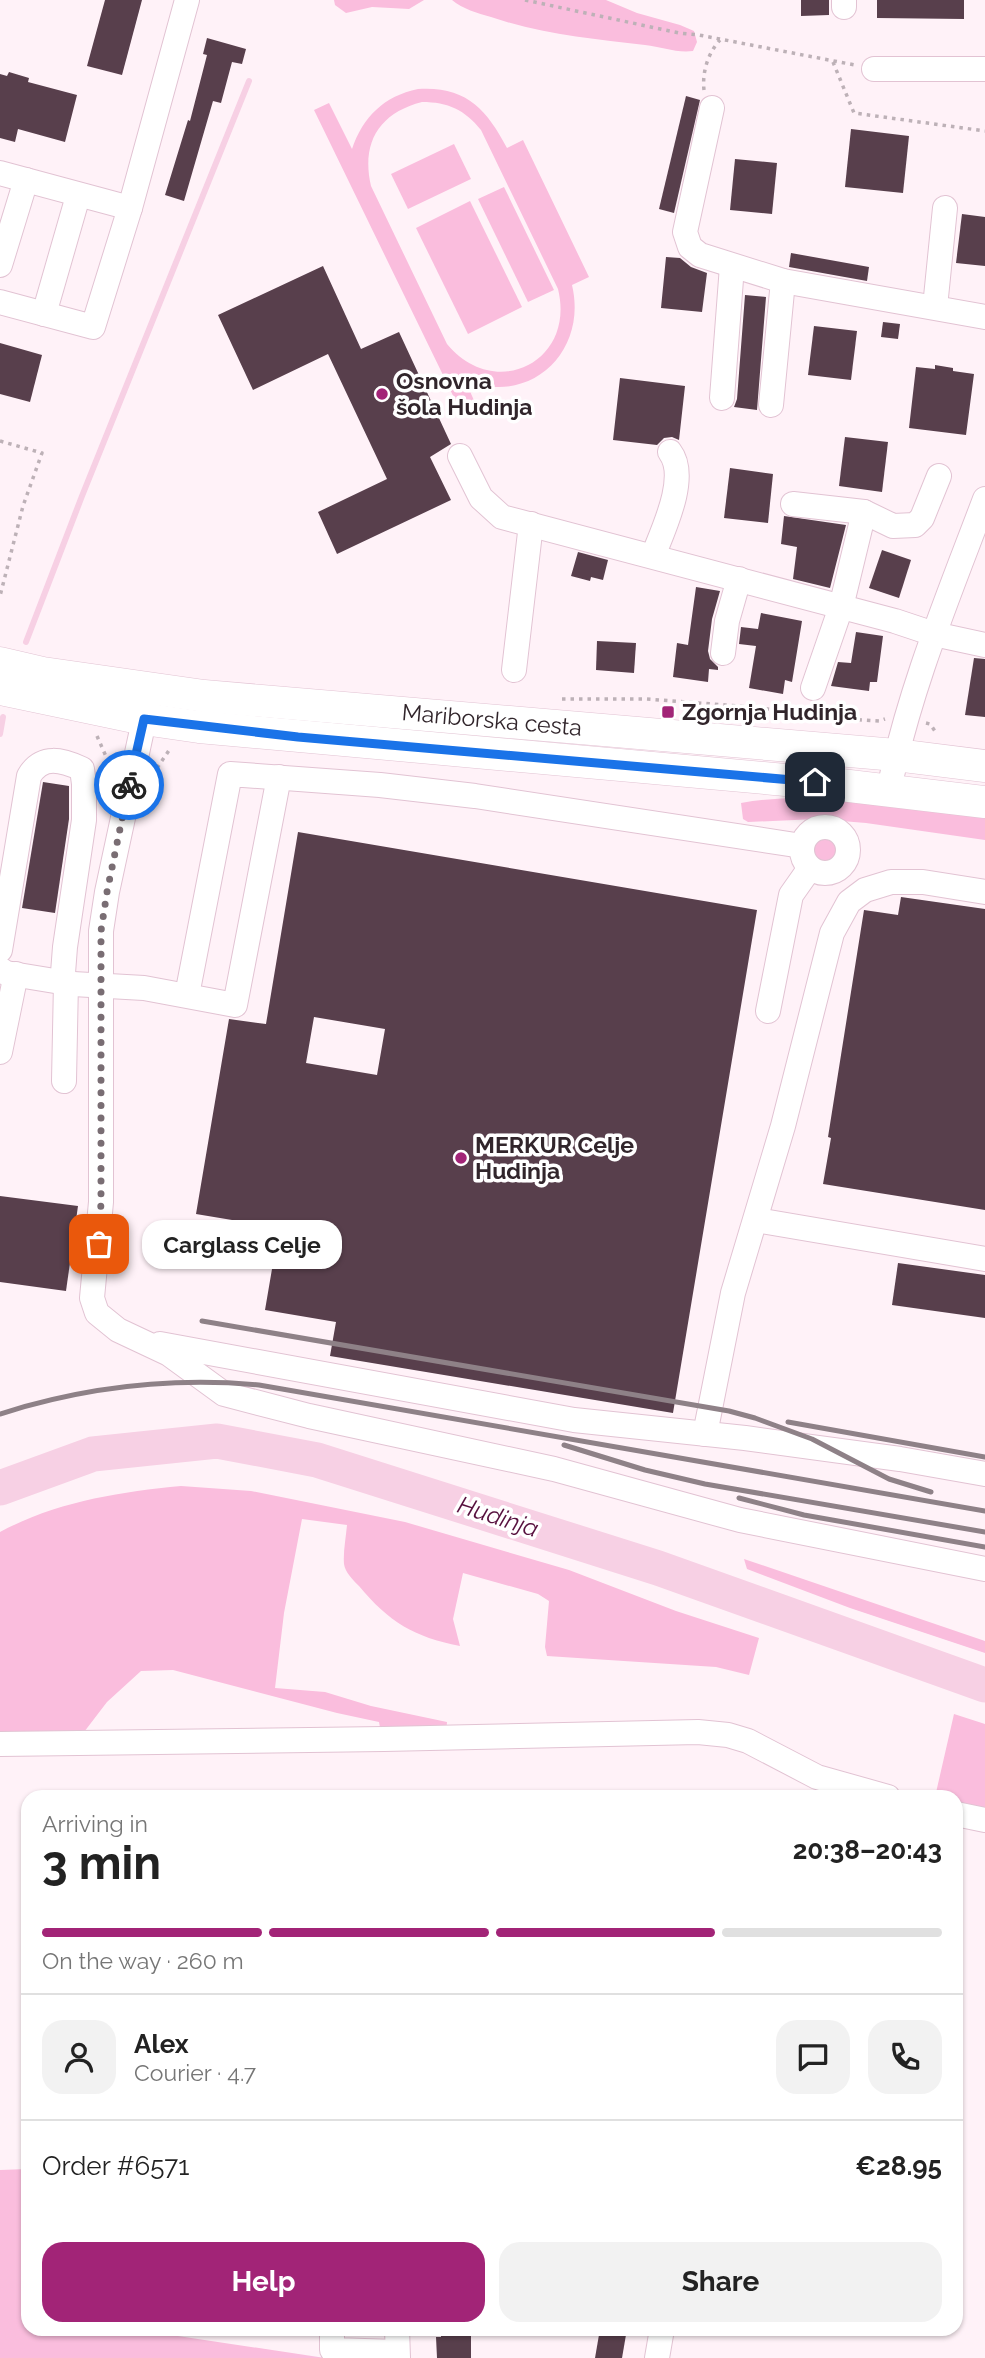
<!DOCTYPE html>
<meta charset="utf-8">
<style>
body{margin:0;font-family:Raleway,sans-serif;background:#f2f2f2;color:#222;height:100vh;display:flex;flex-direction:column;font-size:26px;white-space:nowrap}
*{box-sizing:border-box;margin:0}
p{font-size:23px;color:#767676}
.icon{flex:none;width:38px;height:38px;fill:none;stroke:currentColor;stroke-width:2;stroke-linecap:round;stroke-linejoin:round}
.map{position:relative;flex:1;overflow:hidden}
.details{position:absolute;left:21px;top:1790px;width:942px;height:546px;display:flex;flex-direction:column;background:#fff;border-radius:21px;box-shadow:0 2px 5px #0004}
.details>*{flex:none}
.pin{position:absolute;display:grid;place-items:center;width:60px;height:60px;color:#fff;margin:-30px;border-radius:14px;box-shadow:0 4px 10px #0006}
.courier{position:absolute;display:grid;place-items:center;width:70px;height:70px;margin:-35px;border:5px solid #1a73e8;border-radius:50%;background:#fff;color:#222;box-shadow:0 2px 9px #0007}
.bubble{position:absolute;height:49px;border-radius:21px;background:#fff;box-shadow:0 2px 5px #0004;font-size:23px;font-weight:700;line-height:49px;text-align:center}
.summary em{font-style:normal;font-weight:700}
.summary div{display:flex;flex-direction:column-reverse}
.summary{display:flex;align-items:center;justify-content:space-between;height:119px;padding:0 21px}
h1{font-size:46px;font-weight:700;line-height:52px}
.bar{display:grid;grid-template-columns:repeat(4,1fr);gap:10px 7px;align-content:center;height:84px;padding:0 21px}
.bar i{height:9px;border-radius:5px;background:#e0e0e0}
.bar .selected{background:#a22477}
.bar p{grid-column:span 4}
.line{display:flex;align-items:center;gap:18px;padding:0 21px;border-top:2px solid #e0e0e0}
.line div{flex:1}
.round{display:grid;place-items:center;flex:none;width:74px;height:74px;border-radius:21px;background:#f2f2f2}
.cta{display:flex;gap:14px;margin-top:auto;padding:14px 21px}
.cta a{flex:1;height:80px;border-radius:21px;background:#a22477;color:#fff;font-size:28px;font-weight:700;line-height:80px;text-align:center}
.cta a+a{background:#f2f2f2;color:#222}
.map>svg:first-child{display:block}
</style>
<div class="map">
<svg width="985" height="2358" viewBox="0 0 985 2358">
<rect width="100%" height="100%" fill="#fff2f8"/>
<g fill="#fabddd" fill-rule="evenodd">
<polygon points="334,0 424,0 409,9 372,7 346,13 335,5"/>
<path d="M452,0H606L637,13L680,25L694,31L697,42L693,51C676,53 662,47 645,45C593,39 541,34 491,17C477,13 463,9 452,0Z"/>
<path d="M418,89C465,86 486,108 507,148L523,140L589,277L572,285C588,352 530,407 465,380L476,405L461,412L314,110L329,103L352,149C363,117 384,96 418,89ZM422,102C448,102 465,110 481,130L558,289C576,362 495,402 447,344L371,186C361,143 379,113 422,102Z"/>
<polygon points="454,144 471,179 408,209 391,174"/>
<polygon points="504,187 554,290 528,302 478,199"/>
<polygon points="470,201 522,307 468,334 416,228"/>
<path d="M840,797L985,813V840L866,823L817,819L748,822L743,819L741,803C774,797 807,798 840,797Z"/>
<circle cx="823" cy="850" r="13"/>
<path d="M181,1486L251,1491L405,1522L569,1570L676,1611L759,1638L749,1675L716,1667L547,1656L545,1647L549,1601L538,1594L463,1573L453,1619L460,1646C414,1637 389,1622 359,1586C353,1580 345,1572 344,1564C343,1552 346,1537 347,1525L302,1519L284,1613L275,1688L325,1692L371,1706L447,1722L446,1733H381L379,1722L337,1713L173,1670L141,1671L107,1702L81,1736L0,1740V1532C56,1502 118,1492 181,1486Z"/>
<polygon points="744,1559 985,1641 985,1653 850,1608 747,1569"/>
<polygon points="954,1714 985,1724 985,1816 956,1809 956,1797 935,1797"/>
<polygon points="28,2169 28,2329 157,2329 158,2333 325,2358 0,2358 0,2170"/>
</g>
<g fill="none" stroke-linecap="round" stroke-linejoin="round">
<g stroke="#f7d0e4" stroke-width="6">
<polyline points="26,642 82,496 249,81"/>
<polyline points="0,734 3,717"/>
</g>
<polyline stroke="#f7d0e4" stroke-width="35" points="0,1488 93,1454 217,1441 317,1460 658,1568 985,1685"/>
</g>
<g fill="#583f4c" fill-rule="evenodd">
<polygon points="105,0 142,0 122,75 87,66"/>
<polygon points="801,0 829,0 829,15 801,16"/>
<polygon points="877,0 964,0 964,19 877,18"/>
<polygon points="207,38 246,49 242,64 232,62 221,103 213,101 184,201 165,195 188,120 190,121 207,55 203,54"/>
<polygon points="9,72 29,78 28,82 77,95 65,142 18,129 15,142 0,138 0,74 7,76"/>
<polygon points="686,96 700,100 674,213 659,209"/>
<polygon points="851,129 909,136 903,193 845,187"/>
<polygon points="735,159 777,163 772,214 730,210"/>
<polygon points="962,214 985,217 985,266 956,263"/>
<polygon points="791,253 869,267 867,281 789,267"/>
<polygon points="666,257 680,258 691,267 707,273 702,312 661,308"/>
<polygon points="323,266 361,349 399,332 451,444 430,457 451,500 337,554 318,512 387,479 328,354 253,390 218,315"/>
<polygon points="745,295 766,297 757,410 734,407 737,399"/>
<polygon points="883,322 900,324 898,339 881,337"/>
<polygon points="814,326 857,331 851,380 808,375"/>
<polygon points="0,343 42,355 30,402 0,394"/>
<polygon points="935,365 953,368 953,371 974,374 966,435 909,428 916,367 935,369"/>
<polygon points="620,378 685,386 679,440 672,437 664,438 657,445 613,440"/>
<polygon points="845,437 888,442 882,492 839,486"/>
<polygon points="730,468 773,474 768,523 724,518"/>
<polygon points="784,516 846,525 830,588 793,579 797,547 781,544"/>
<polygon points="882,550 911,560 899,598 869,588"/>
<polygon points="578,552 608,560 603,580 591,577 590,581 571,576"/>
<polygon points="696,587 720,591 712,619 708,651 710,659 718,667 718,670 709,669 708,682 673,677 677,643 688,645"/>
<polygon points="761,613 802,621 792,682 785,680 783,694 749,688 756,646 739,644 741,627 758,629"/>
<polygon points="856,632 883,636 877,682 870,682 869,691 831,686 838,662 851,663"/>
<polygon points="597,641 636,643 634,673 596,670"/>
<polygon points="974,658 985,659 985,717 965,715"/>
<polygon points="43,782 69,786 69,819 55,913 22,908"/>
<path d="M298,832L757,910L673,1413L330,1356L336,1322L265,1310L279,1228L196,1214L229,1019L266,1024ZM314,1017L385,1029L377,1075L306,1063Z"/>
<polygon points="901,897 985,909 985,1210 823,1184 831,1138 828,1137 864,910 898,915"/>
<polygon points="0,1196 78,1206 66,1291 0,1282"/>
<polygon points="898,1263 985,1275 985,1318 892,1305"/>
<polygon points="441,2329 471,2329 471,2358 437,2358 436,2337 441,2337"/>
<polygon points="600,2329 627,2329 622,2358 595,2358"/>
</g>
<g fill="none" stroke-linecap="round" stroke-linejoin="round">
<g stroke="#e2c3d3" stroke-width="26">
<g id="minor">
<polyline points="844,0 844,7"/>
<polyline points="874,69 985,69"/>
<polyline points="712,108 685,232 690,247 700,255 783,281 985,317"/>
<polyline points="0,173 130,208"/>
<polyline points="0,265 26,180"/>
<polyline points="0,302 93,327 130,208 187,0"/>
<polyline points="935,307 945,208"/>
<polyline points="44,314 78,196"/>
<polyline points="722,398 732,266"/>
<polyline points="771,405 783,281"/>
<polyline points="460,456 481,498 502,517 895,621 934,634 985,645"/>
<polyline points="793,504 864,512 841,607 813,688"/>
<polyline points="864,512 893,526 915,525 922,518 939,476"/>
<path d="M653,556C663,530 689,477 670,452"/>
<polyline points="723,653 727,621 739,579"/>
<polyline points="514,670 531,524"/>
<polyline points="148,702 107,892 101,931 101,1202 92,1298 97,1313 118,1330 169,1354 224,1394 309,1416 554,1469 740,1520 985,1569"/>
<path d="M889,790C908,692 950,592 985,499"/>
<circle cx="825" cy="850" r="23"/>
<path d="M0,950L29,776C42,754 62,760 82,769L84,784V820L65,947L63,973L66,982L64,1081"/>
<polyline points="0,969 6,973 73,984 144,988 235,1005 279,777"/>
<polyline points="187,995 230,774 380,785 475,796 802,846"/>
<polyline points="768,1011 791,895 810,868"/>
<polyline points="0,1052 16,974"/>
<polyline points="756,1220 985,1259"/>
<polyline points="160,1344 574,1420 745,1438 900,1459 985,1474"/>
<polyline points="705,1434 733,1293 783,1126 832,933 849,902 865,890 891,882 923,882 985,892"/>
<polyline points="0,1744 384,1739 698,1732 728,1735 748,1741 817,1777 888,1797"/>
<polyline points="956,1814 985,1820"/>
<polyline points="332,2329 332,2350 397,2352"/>
<polyline points="397,2329 398,2358"/>
<polyline points="657,2358 662,2329"/>
</g>
</g>
<g stroke="#e2c3d3" stroke-width="33">
<g id="major">
<polyline points="0,663 43,673 204,696 896,755 985,766"/>
<polyline points="0,689 144,719 199,727 841,785 985,802"/>
</g>
</g>
<g stroke="#bdb1b7" stroke-width="3.5" stroke-dasharray="3.5 5" stroke-linecap="butt">
<polyline points="525,0 679,33 699,35 855,65"/>
<polyline points="833,62 854,113 985,131"/>
<path d="M704,90C702,72 708,53 720,40"/>
<polyline points="0,441 42,453 23,506 0,596"/>
<polyline points="562,699 647,699 751,707 848,719 879,721 885,719"/>
<polyline points="926,723 930,724 937,734"/>
<polyline points="97,736 108,761 114,762"/>
<polyline points="157,768 170,749"/>
</g>
<use href="#minor" stroke="#fff" stroke-width="24"/>
<use href="#major" stroke="#fff" stroke-width="32"/>
<g stroke="#8e8187" stroke-width="5">
<polyline points="202,1321 729,1411 755,1418 812,1439 889,1479 931,1492"/>
<path d="M0,1414C85,1387 170,1377 259,1385L985,1511"/>
<polyline points="788,1422 985,1457"/>
<polyline points="564,1445 645,1470 705,1484 985,1532"/>
<polyline points="739,1498 804,1515 985,1547"/>
</g>
</g>
<g fill="none" stroke-linecap="round" stroke-linejoin="round">
<polyline stroke="#796d73" stroke-width="7" stroke-dasharray="0 12.6" points="99,1244 101,1202 101,931 107,892 129,785"/>
<polyline stroke="#1a73e8" stroke-width="9" points="129,785 144,719 298,737 815,782"/>
</g>
<g fill="#a22477" stroke="#fff" stroke-width="2.5">
<circle cx="382" cy="394" r="7"/>
<rect x="661" y="705" width="14" height="14" rx="3.5"/>
<circle cx="461" cy="1158" r="7"/>
</g>
<g text-anchor="middle" stroke-width="7" stroke-linejoin="round" paint-order="stroke">
<g font-size="23" font-weight="bold" fill="#31252b" stroke="#fff" text-anchor="start">
<text x="396" y="389">Osnovna<tspan x="396" dy="26">šola Hudinja</tspan></text>
<text x="682" y="720">Zgornja Hudinja</text>
<text x="475" y="1153">MERKUR Celje<tspan x="475" dy="26">Hudinja</tspan></text>
</g>
<g font-size="23" fill="#31252b" stroke="#fff">
<text transform="translate(492 720) rotate(5)" y="8">Mariborska cesta</text>
</g>
<g font-size="24" font-style="italic" fill="#58113f" stroke="#fff">
<text transform="translate(498 1517) rotate(18)" y="8">Hudinja</text>
</g>
</g>
</svg>
<div class="pin" style="left:99px;top:1244px;background:#ea580c"><svg class="icon" aria-label="bag" viewBox="0 0 24 24"><path d="M5 8h14l-1 12H6zM9 8a3 3 0 0 1 6 0"/></svg></div>
<div class="pin" style="left:815px;top:782px;background:#1f2937"><svg class="icon" aria-label="home" viewBox="0 0 24 24"><path d="M3 11l9-7 9 7M6 9v11h12V9"/></svg></div>
<div class="courier" style="left:129px;top:785px"><svg class="icon" aria-label="bike" viewBox="0 0 24 24"><circle cx="6" cy="16" r="4"/><circle cx="18" cy="16" r="4"/><path d="M6 16l4-8h5l3 8M10 8l3 8H6M13 5h3"/></svg></div>
<div class="bubble" style="left:142px;top:1220px;width:200px">Carglass Celje</div>
<section class="details">
<div class="summary"><div><h1>3 min</h1><p>Arriving in</p></div><em>20:38–20:43</em></div>
<div class="bar"><i class="selected"></i><i class="selected"></i><i class="selected"></i><i></i><p>On the way · 260 m</p></div>
<div class="line" style="height:126px"><a class="round"><svg class="icon" aria-label="person" viewBox="0 0 24 24"><circle cx="12" cy="8" r="4"/><path d="M4 21q1-7 8-7t8 7"/></svg></a><div><b>Alex</b><p>Courier · 4.7</p></div><a class="round"><svg class="icon" aria-label="chat" viewBox="0 0 24 24"><path d="M4 5h16v11H9l-5 4z"/></svg></a><a class="round"><svg class="icon" aria-label="phone" viewBox="0 0 24 24"><path d="M5 4h4l2 5-3 2q2 4 5 5l2-3 5 2v4C11 20 4 13 5 4z"/></svg></a></div>
<div class="line" style="height:91px"><div>Order #6571</div><b>€28.95</b></div>
<div class="cta"><a>Help</a><a>Share</a></div>
</section>
</div>
